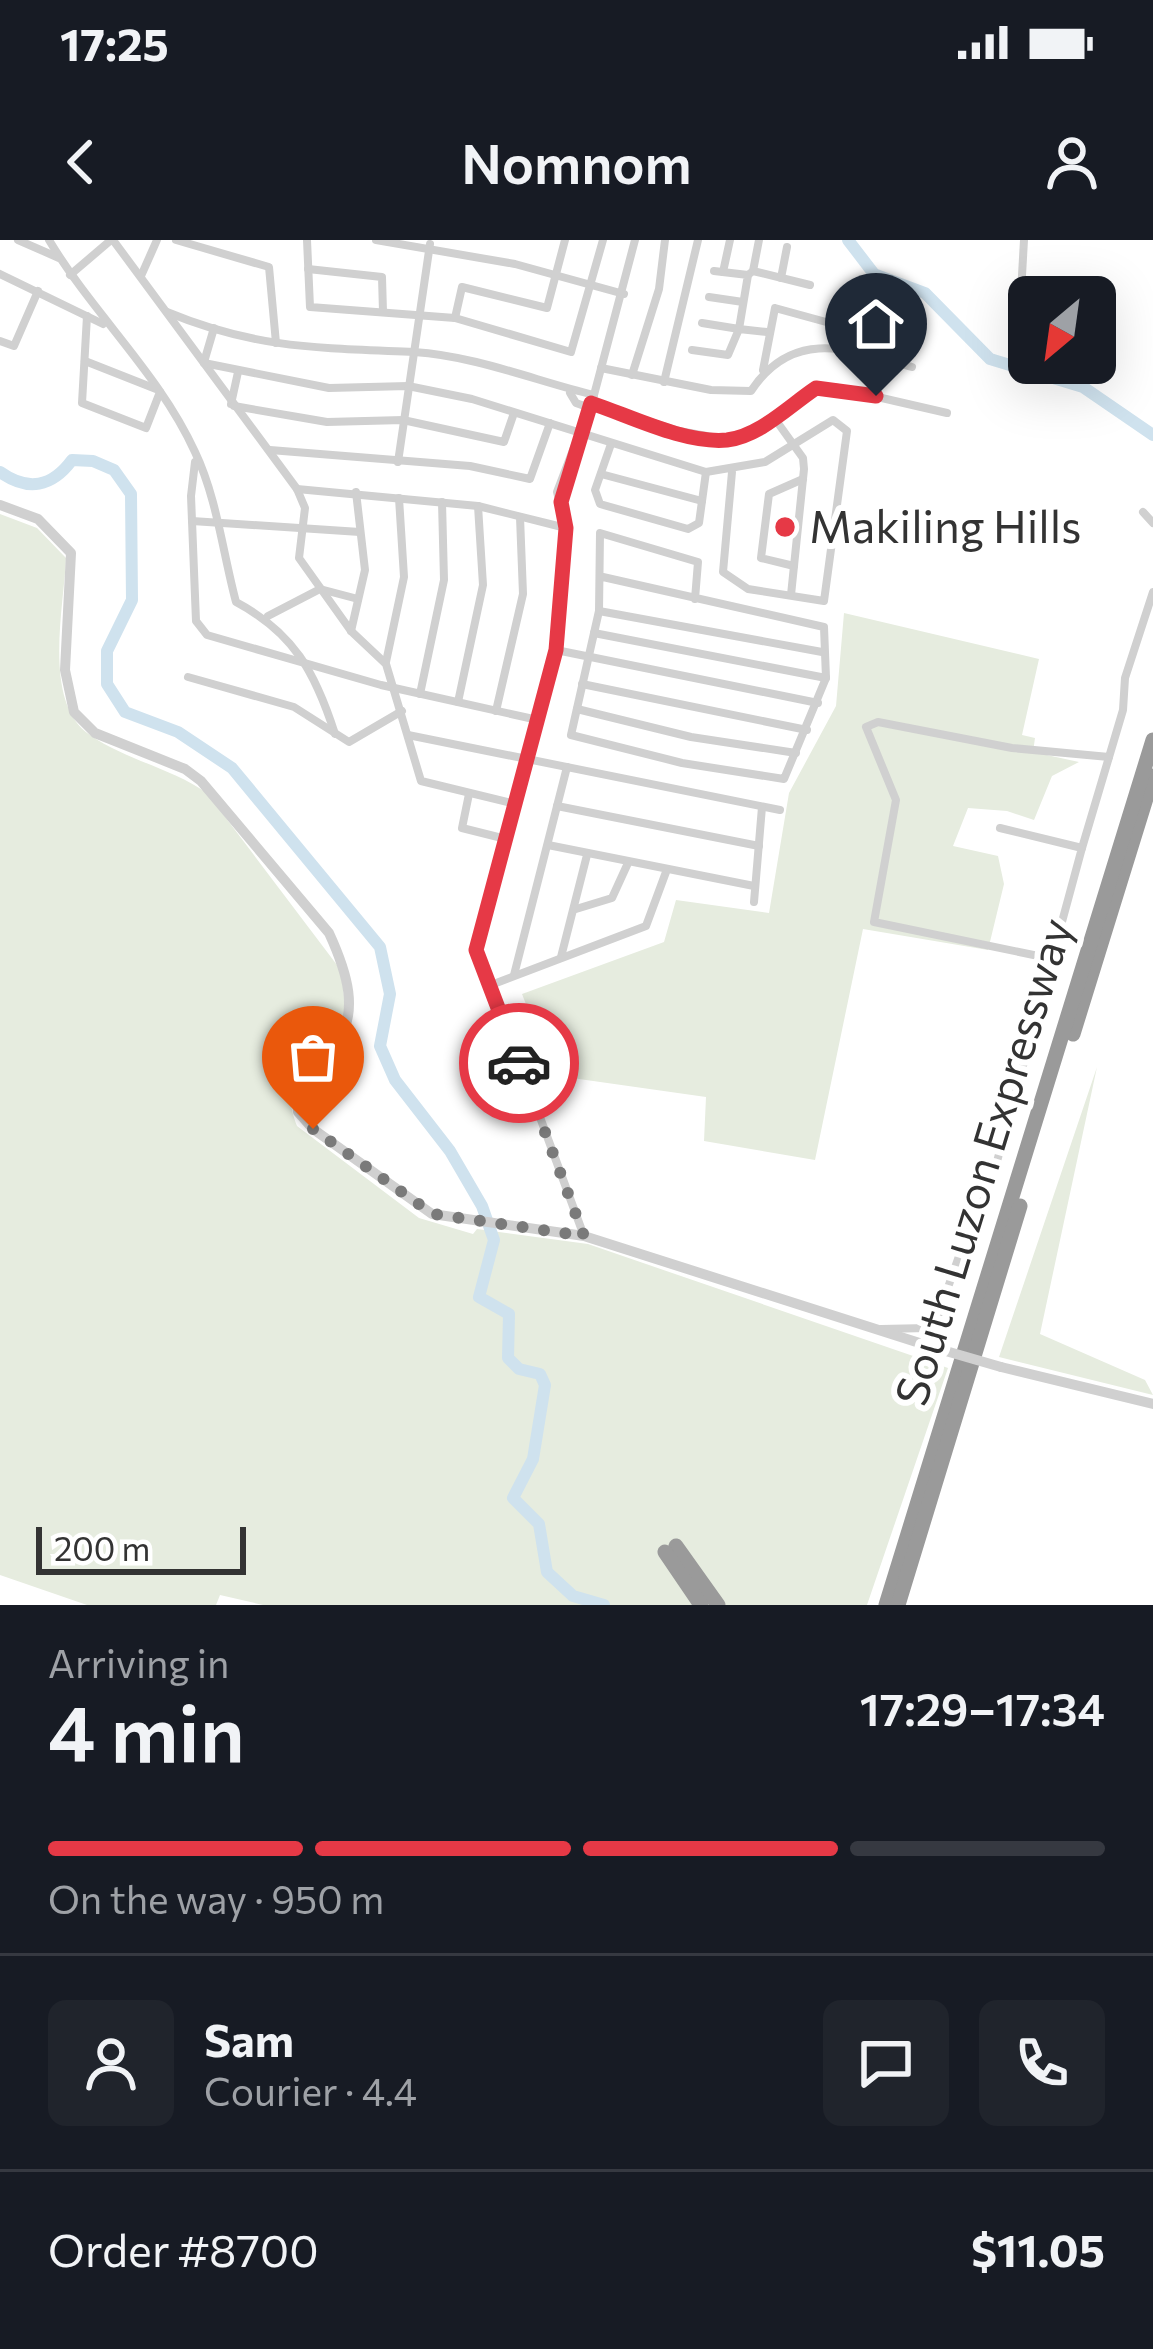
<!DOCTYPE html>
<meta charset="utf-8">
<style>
body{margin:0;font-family:Commissioner,sans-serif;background:#20242c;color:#f1f3f6;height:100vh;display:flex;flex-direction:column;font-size:45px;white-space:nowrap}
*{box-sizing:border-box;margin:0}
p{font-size:39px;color:#9ea1a6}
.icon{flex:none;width:66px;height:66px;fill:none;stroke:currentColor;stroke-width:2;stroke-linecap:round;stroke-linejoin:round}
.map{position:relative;height:1365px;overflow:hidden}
.panel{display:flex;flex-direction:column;background:#171b24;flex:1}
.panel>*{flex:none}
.needle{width:78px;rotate:209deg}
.buttons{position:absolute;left:1008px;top:36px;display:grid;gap:24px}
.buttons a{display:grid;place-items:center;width:108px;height:108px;border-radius:18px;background:#171b24;box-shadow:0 12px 48px #0002;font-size:60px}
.scale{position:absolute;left:36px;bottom:30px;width:210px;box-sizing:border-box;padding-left:12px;border:6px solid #333;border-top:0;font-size:33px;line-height:42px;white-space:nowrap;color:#333;-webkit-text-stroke:9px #fff;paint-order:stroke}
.pin{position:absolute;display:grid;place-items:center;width:102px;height:102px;color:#fff;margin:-123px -51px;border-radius:50% 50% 50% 0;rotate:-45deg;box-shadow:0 0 12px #0007}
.pin .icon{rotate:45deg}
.courier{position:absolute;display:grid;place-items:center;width:120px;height:120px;margin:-60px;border:9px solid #e63946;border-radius:50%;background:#fff;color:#222;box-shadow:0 3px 15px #0007}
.summary em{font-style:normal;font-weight:600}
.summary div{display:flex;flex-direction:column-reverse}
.summary{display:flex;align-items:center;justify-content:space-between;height:204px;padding:0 48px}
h1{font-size:78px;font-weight:600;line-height:90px}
.bar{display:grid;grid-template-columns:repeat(4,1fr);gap:18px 12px;align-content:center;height:144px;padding:0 48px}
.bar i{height:15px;border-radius:9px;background:#363941}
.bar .selected{background:#e63946}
.bar p{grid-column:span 4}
.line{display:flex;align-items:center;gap:30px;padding:0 48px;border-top:3px solid #363941}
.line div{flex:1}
.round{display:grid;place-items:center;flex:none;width:126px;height:126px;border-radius:18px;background:#20242c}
.status{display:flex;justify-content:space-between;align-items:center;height:84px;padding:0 60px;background:#171b24;direction:ltr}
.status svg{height:33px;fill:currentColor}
header{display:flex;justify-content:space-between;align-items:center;height:156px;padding:0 48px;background:#171b24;font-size:54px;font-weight:600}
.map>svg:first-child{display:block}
</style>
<div class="status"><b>17:25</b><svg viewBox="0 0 49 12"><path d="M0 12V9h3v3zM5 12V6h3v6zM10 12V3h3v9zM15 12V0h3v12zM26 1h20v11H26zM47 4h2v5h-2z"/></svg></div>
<header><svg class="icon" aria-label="back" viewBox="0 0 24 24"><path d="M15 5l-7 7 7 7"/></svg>Nomnom<svg class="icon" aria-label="person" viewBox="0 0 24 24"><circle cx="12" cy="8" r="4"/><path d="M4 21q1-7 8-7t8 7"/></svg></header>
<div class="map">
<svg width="1153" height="1365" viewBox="0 0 1153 1365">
<rect width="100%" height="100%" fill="#fff"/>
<g fill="#e6ecdf">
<path d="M0,274L37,288L66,318C64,368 42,463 90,495C126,520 171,528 207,553L340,729C344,748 348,779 338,797C318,835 275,830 297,886L419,978L473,994L477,989L588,1004L948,1128L867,1365H263L220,1355L216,1365H87L0,1335Z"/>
<polygon points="844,373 1039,419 1022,495 1035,498 1033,512 1079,522 1052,536 1034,580 1007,571 968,568 953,606 998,616 1004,644 988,710 863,689 815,920 704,901 706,857 572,838 573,823 538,795 522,754 664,702 676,660 769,673 789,553 836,466"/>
<polygon points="1097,827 1040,1094 1145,1140 1153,1155 999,1117"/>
</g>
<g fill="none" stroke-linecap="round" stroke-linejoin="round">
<g stroke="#cfe2ee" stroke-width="12">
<polyline points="848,0 874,34 925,53 990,119 1083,147 1153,195"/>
<path d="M0,232C28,252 52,247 72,220L93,221L114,230L131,254L132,360L107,411V444L125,472L178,492L232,528L380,707L390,754L380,806L395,840L450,911L482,966L494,1000L479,1057L509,1074L508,1118L519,1129L540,1134L545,1145L533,1219L513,1258L539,1284L547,1332L573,1356L604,1365"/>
</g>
<g stroke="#d0d0d0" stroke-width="8">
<polyline points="18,0 59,18"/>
<path d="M49,0C93,74 159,133 195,212C217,258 223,314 236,362C294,393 315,432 335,494"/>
<polyline points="113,0 297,249 305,268 299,318 351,391 386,424 421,541 516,564"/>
<polyline points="176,0 269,27 276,103"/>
<polyline points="307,0 310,67 455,78 571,112 603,0"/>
<polyline points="376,0 515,24 624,54"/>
<polyline points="308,29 382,37 383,72"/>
<polyline points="753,31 759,0"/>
<polyline points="723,32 730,0"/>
<polyline points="0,34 103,84"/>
<polyline points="70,35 111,0"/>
<polyline points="748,35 753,31 810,45"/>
<polyline points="141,36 157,0"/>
<polyline points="781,38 787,7"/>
<polyline points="709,57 743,62"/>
<path d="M167,72C256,109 321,108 414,112C476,116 536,141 594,155"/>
<polyline points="87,76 82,163 146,188 160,152"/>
<polyline points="455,78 462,47 547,68 565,0"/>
<polyline points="702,83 739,89 748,35 714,31"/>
<polyline points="0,101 14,106 38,51"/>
<polyline points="1018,106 1024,0"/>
<polyline points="692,110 728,115 739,89 767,92"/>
<polyline points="85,121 156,149"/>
<polyline points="204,122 214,88"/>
<polyline points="204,123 329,148 408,146 472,159 706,232 765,222 833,180 847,191 824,361 748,349 723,332 732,232"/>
<path d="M601,128L711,150L751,151C793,87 850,109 912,127"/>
<polyline points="763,130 775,68 848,88 867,100 870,116"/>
<polyline points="632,135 659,49 665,0"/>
<polyline points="664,142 698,0"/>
<polyline points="570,153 576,163 590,168"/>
<polyline points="876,156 884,119"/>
<polyline points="591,163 679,191 729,200 775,179 816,149 834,147 947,173"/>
<polyline points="231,164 238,132"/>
<polyline points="234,166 327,182 403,180 504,202 514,173"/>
<polyline points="775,179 803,218 804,229 791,355"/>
<polyline points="611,204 595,250 600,264 688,289 699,283 706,232"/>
<polyline points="270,210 470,226 530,239 550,183"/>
<polyline points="195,222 191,256 196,381 207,395 381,445 538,480"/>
<polyline points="398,222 430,4"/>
<polyline points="601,234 702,261"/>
<polyline points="297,249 478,266 566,288"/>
<polyline points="1143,272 1153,283"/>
<polyline points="192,281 360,292"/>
<polyline points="794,326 761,318 769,254 803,239"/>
<polyline points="603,337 824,387 826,438 784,539 682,523 571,495 599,371 600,293 698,322 695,359"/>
<polyline points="599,371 822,412"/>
<polyline points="268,376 320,349 358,359"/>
<polyline points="351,391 365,330 356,252"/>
<polyline points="594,393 826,438"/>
<polyline points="556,410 818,463"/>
<polyline points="386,422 404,337 399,258"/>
<polyline points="188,437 294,467 349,502 402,471"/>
<polyline points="582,444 807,490"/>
<polyline points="420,454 444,340 442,262"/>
<polyline points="458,462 483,345 478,266"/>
<polyline points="577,469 691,497 796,513"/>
<polyline points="496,471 523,354 520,277"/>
<polyline points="408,495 780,570"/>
<polyline points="469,554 462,588 506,599"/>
<polyline points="557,566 759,606"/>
<polyline points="548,605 754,646"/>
<polyline points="1082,608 1123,470 1125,438 1153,352"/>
<polyline points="754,662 762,567"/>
<polyline points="576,669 612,658 628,623"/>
<polyline points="561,717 587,615"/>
<polyline points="1053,719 874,682 896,560 866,487 878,482 1012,508 1109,517"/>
<polyline points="514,735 567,527"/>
<polyline points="491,745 475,710 556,410 566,288 557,252 594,155 635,0"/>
<polyline points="584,996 491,745 646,686 666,632"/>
<polyline points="881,1089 928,1088 938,1076 972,979 989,951 1082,608 1000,588"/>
</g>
<g stroke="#d0d0d0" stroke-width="10">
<path d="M0,265L38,279L71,313L65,430L74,472L95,493L185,529L201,541L329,693C346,730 362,774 333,809C320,824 305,835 296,853L298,872L313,889L432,974L584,996L932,1107"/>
<polyline points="1001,1127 1153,1164"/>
</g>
<g stroke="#9a9a9a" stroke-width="15">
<polyline points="1073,794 1153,536"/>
<polyline points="676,1306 718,1365"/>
<polyline points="665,1312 701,1365"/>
<polyline points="886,1365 1153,500"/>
<polyline points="898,1365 1020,966"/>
</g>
<polyline stroke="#d0d0d0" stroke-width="10" points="932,1107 1001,1127"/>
</g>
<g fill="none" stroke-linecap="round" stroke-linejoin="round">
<polyline stroke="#7a7a7a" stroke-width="12" stroke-dasharray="0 21.6" points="313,889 433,974 584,996 519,823"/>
<path stroke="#e63946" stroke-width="15" d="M519,823L476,710L556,410L566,288L561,262L591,163C630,176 685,204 727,200C760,196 789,166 816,148L876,156"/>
</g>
<circle fill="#e63946" stroke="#fff" stroke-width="4.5" cx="785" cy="287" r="12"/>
<g text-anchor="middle" stroke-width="12" stroke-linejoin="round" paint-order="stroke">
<g font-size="45" fill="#333" stroke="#fff" text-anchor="start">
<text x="809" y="303">Makiling Hills</text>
</g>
<g font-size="45" fill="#333" stroke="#fff">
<text transform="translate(984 922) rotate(-73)" y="16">South Luzon Expressway</text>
</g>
</g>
</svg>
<div class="buttons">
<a><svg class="needle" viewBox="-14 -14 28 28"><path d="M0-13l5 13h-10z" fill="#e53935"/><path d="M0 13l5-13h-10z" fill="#9ea1a6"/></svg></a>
</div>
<div class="scale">200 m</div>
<div class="pin" style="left:313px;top:889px;background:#ea580c"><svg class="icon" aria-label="bag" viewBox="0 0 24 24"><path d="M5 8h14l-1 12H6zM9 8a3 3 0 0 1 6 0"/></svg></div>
<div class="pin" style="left:876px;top:156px;background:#1f2937"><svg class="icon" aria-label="home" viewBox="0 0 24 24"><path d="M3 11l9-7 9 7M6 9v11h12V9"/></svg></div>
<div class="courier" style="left:519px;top:823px"><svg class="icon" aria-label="car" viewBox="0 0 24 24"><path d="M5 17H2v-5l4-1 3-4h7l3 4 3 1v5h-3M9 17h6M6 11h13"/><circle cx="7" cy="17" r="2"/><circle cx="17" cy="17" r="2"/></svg></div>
</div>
<section class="panel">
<div class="summary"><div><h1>4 min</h1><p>Arriving in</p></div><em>17:29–17:34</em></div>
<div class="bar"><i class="selected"></i><i class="selected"></i><i class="selected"></i><i></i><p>On the way · 950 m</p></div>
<div class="line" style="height:216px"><a class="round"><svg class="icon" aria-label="person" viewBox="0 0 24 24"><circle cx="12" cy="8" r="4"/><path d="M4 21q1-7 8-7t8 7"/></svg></a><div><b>Sam</b><p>Courier · 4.4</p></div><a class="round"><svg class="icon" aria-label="chat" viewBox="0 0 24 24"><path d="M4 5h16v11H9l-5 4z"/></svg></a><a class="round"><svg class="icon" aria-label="phone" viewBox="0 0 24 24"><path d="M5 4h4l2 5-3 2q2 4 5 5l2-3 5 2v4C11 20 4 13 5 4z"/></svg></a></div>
<div class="line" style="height:156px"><div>Order #8700</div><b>$11.05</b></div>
</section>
